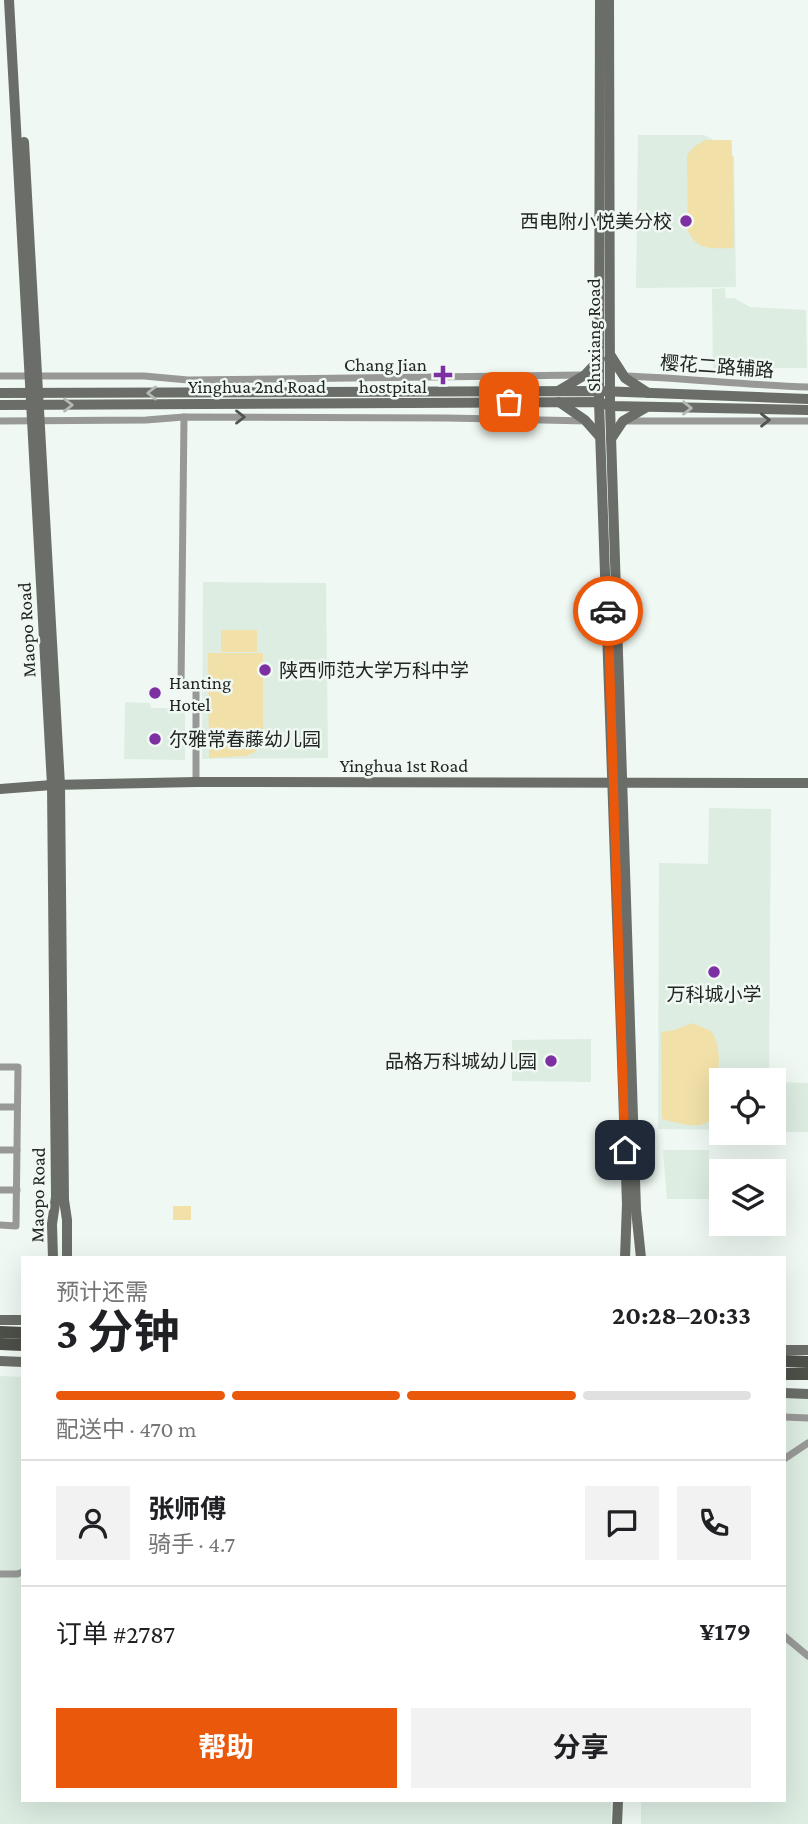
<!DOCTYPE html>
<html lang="zh">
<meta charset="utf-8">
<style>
body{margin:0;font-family:"Crimson Pro","Noto Sans SC",serif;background:#f2f2f2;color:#202124;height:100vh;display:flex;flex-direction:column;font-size:26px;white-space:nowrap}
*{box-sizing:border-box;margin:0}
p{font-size:23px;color:#757577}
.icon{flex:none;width:38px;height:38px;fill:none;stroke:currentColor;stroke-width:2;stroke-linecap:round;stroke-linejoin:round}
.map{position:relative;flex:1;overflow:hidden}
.details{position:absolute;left:21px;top:1256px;width:765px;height:546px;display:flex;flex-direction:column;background:#fff;border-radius:0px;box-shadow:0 7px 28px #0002}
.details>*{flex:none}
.fabs{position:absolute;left:709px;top:1068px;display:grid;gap:14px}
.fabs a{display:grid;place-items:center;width:77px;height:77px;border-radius:0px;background:#fff;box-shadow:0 7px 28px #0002;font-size:35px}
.pin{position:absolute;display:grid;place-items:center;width:60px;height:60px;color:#fff;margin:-30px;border-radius:14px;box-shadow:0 4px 10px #0006}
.courier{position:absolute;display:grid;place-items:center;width:70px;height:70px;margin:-35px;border:5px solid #ea580c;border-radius:50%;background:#fff;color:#222;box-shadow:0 2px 9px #0007}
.head em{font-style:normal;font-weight:700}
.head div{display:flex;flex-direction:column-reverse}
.head{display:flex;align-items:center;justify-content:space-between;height:119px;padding:0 35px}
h1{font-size:46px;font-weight:700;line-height:52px}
.bar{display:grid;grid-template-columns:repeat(4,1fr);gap:10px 7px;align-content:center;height:84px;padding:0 35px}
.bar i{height:9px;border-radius:5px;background:#e0e0e0}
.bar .active{background:#ea580c}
.bar p{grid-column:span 4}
.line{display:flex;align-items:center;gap:18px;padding:0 35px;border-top:2px solid #e0e0e0}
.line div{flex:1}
.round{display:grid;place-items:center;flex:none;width:74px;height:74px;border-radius:0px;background:#f2f2f2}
.primary-button{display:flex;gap:14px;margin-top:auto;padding:14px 35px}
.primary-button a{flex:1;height:80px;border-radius:0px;background:#ea580c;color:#fff;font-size:28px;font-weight:700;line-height:80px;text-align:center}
.primary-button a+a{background:#f2f2f2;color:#202124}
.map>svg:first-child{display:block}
</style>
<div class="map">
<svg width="808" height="1824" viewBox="0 0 808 1824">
<rect width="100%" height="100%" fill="#eff8f2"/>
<g fill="#ddede2">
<polygon points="638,135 704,135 714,140 732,140 732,155 734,156 736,287 636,288"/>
<polygon points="725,288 726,298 734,298 750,307 806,310 807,368 713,368 712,289"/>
<polygon points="203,582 326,583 328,758 202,759"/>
<polygon points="125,702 150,703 151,708 185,708 185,760 124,759"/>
<polygon points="709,808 771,809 769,1080 721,1080 721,1130 658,1129 659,863 708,864"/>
<polygon points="591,1039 591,1082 512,1081 512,1040"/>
<polygon points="774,1082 808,1083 808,1132 774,1132"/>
<polygon points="663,1150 709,1150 709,1199 667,1199"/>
<polygon points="0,1376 23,1377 23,1801 611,1801 611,1824 0,1824"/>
<polygon points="784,1397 808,1398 808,1824 641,1824 641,1801 784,1801"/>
</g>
<g fill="#f1e0a7">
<path d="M705,140H731L732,156H733L734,248C714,248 698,252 688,231L687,155L694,147Z"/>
<rect x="221" y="630" width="36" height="22"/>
<polygon points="208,653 263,653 263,739 255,752 246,756 209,758"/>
<path d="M692,1023L711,1031C721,1046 719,1061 718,1079C717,1128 709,1132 662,1119L661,1032L675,1030Z"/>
<rect x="173" y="1206" width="18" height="14"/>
</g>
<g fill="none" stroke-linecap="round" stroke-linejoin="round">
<g stroke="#989996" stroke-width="7">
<polyline points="0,376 144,376 188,380 581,375"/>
<path d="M624,376C685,378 746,385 808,387"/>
<polyline points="184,417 181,686 196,687 196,782"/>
<polyline points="0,421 146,420 184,417 447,418 587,421"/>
<polyline points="624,421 808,421"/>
<polyline points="0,1067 18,1067 16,1226 0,1225"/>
<polyline points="0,1107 17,1107"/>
<polyline points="0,1150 17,1150"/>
<polyline points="0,1190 17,1190"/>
<polyline points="784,1417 808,1418"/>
<polyline points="784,1459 808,1443"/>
<polyline points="0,1574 17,1574 23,1572"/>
<polyline points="784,1636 808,1656"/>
</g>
<g stroke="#6b6d68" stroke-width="10">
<polyline points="9,0 52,785 56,1197 52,1224 53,1258"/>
<polyline points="600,0 599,402 627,1204 625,1258"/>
<polyline points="609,0 610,406 636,1210 641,1258"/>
<polyline points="24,142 60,785 64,1200 67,1220 67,1258"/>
<polyline points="611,356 625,378 648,393"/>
<polyline points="558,391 585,375 600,359"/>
<polyline points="0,393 600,391 808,399"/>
<polyline points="559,402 585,420 600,437"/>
<polyline points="0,405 599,402 610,406 808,410"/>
<polyline points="611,439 623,421 647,407"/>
<polyline points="0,789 52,785 196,782 808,783"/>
<polyline points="0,1320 23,1320"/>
<polyline points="784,1350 808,1350"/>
<polyline points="0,1361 23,1362"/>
<polyline points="784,1393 808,1394"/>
<polyline points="617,1824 618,1801"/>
</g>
<g stroke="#4d4f49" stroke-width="12">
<polyline points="0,1332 23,1333"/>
<polyline points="0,1344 23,1345"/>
<polyline points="784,1361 808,1362"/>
<polyline points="784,1374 808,1374"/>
</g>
</g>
<defs><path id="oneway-chevron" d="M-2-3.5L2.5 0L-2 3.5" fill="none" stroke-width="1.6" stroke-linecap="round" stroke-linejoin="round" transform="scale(1.75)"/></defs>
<g stroke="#b4b9b4">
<use href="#oneway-chevron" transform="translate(152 393) rotate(180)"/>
<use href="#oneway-chevron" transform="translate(68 405)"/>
<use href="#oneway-chevron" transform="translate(687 408) rotate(1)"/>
</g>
<g stroke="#515351">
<use href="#oneway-chevron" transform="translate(240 417)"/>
<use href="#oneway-chevron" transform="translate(765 420) rotate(-1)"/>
</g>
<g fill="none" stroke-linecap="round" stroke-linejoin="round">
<polyline stroke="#6a6f6b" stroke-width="7" stroke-dasharray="0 12.6" points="509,402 559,402 585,420 600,437 608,611"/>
<polyline stroke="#ea580c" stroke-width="9" points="608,611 625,1150"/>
</g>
<g fill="#7d30a2" stroke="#eff8f2" stroke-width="2.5">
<circle cx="686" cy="221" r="7"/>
<path d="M439.5 364.5h7v7h7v7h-7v7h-7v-7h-7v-7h7z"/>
<circle cx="265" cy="670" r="7"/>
<circle cx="155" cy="693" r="7"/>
<circle cx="155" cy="739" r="7"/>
<circle cx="714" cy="972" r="7"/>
<circle cx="551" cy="1061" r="7"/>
</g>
<g text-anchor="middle" stroke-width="5" stroke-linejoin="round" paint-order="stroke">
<g font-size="19" fill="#222523" stroke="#eff8f2" text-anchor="end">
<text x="672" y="228">西电附小悦美分校</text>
<text x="427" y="371">Chang Jian<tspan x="427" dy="22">hostpital</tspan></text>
<text x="279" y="677" text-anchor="start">陕西师范大学万科中学</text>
<text x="169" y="689" text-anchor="start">Hanting<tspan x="169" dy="22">Hotel</tspan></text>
<text x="169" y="746" text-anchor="start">尔雅常春藤幼儿园</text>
<text x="714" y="1001" text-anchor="middle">万科城小学</text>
<text x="537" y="1068">品格万科城幼儿园</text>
</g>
<g font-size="19" fill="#222523" stroke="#eff8f2">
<text transform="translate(593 335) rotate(-90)" y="7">Shuxiang Road</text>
<text transform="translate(717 366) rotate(4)" y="7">樱花二路辅路</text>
<text x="257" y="393">Yinghua 2nd Road</text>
<text transform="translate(26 630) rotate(-93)" y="7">Maopo Road</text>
<text x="404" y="772">Yinghua 1st Road</text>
<text transform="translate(37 1195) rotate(-89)" y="7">Maopo Road</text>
</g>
</g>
</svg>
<div class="fabs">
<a><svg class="icon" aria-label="locate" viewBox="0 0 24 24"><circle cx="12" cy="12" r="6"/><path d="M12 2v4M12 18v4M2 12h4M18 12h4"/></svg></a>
<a><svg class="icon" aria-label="layers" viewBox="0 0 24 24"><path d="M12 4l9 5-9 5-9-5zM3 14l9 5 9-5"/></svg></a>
</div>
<div class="pin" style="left:509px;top:402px;background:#ea580c"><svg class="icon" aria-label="bag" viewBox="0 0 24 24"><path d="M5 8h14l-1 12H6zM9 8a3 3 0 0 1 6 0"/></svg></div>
<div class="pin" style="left:625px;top:1150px;background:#1f2937"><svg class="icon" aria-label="home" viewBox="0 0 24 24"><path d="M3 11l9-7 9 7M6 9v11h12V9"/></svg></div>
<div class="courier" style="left:608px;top:611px"><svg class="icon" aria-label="car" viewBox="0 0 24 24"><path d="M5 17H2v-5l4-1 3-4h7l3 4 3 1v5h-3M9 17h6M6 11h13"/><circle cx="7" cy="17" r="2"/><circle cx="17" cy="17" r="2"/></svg></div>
<section class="details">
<div class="head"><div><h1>3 分钟</h1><p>预计还需</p></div><em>20:28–20:33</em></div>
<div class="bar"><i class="active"></i><i class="active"></i><i class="active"></i><i></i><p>配送中 · 470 m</p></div>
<div class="line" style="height:126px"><a class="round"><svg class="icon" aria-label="person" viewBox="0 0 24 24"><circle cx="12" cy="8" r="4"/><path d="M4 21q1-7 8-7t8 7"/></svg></a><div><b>张师傅</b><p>骑手 · 4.7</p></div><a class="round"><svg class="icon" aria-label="chat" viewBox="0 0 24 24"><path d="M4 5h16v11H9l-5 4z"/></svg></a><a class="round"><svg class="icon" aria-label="phone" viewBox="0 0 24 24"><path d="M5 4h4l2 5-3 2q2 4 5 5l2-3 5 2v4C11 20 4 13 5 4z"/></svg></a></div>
<div class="line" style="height:91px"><div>订单 #2787</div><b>¥179</b></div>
<div class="primary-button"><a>帮助</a><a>分享</a></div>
</section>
</div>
